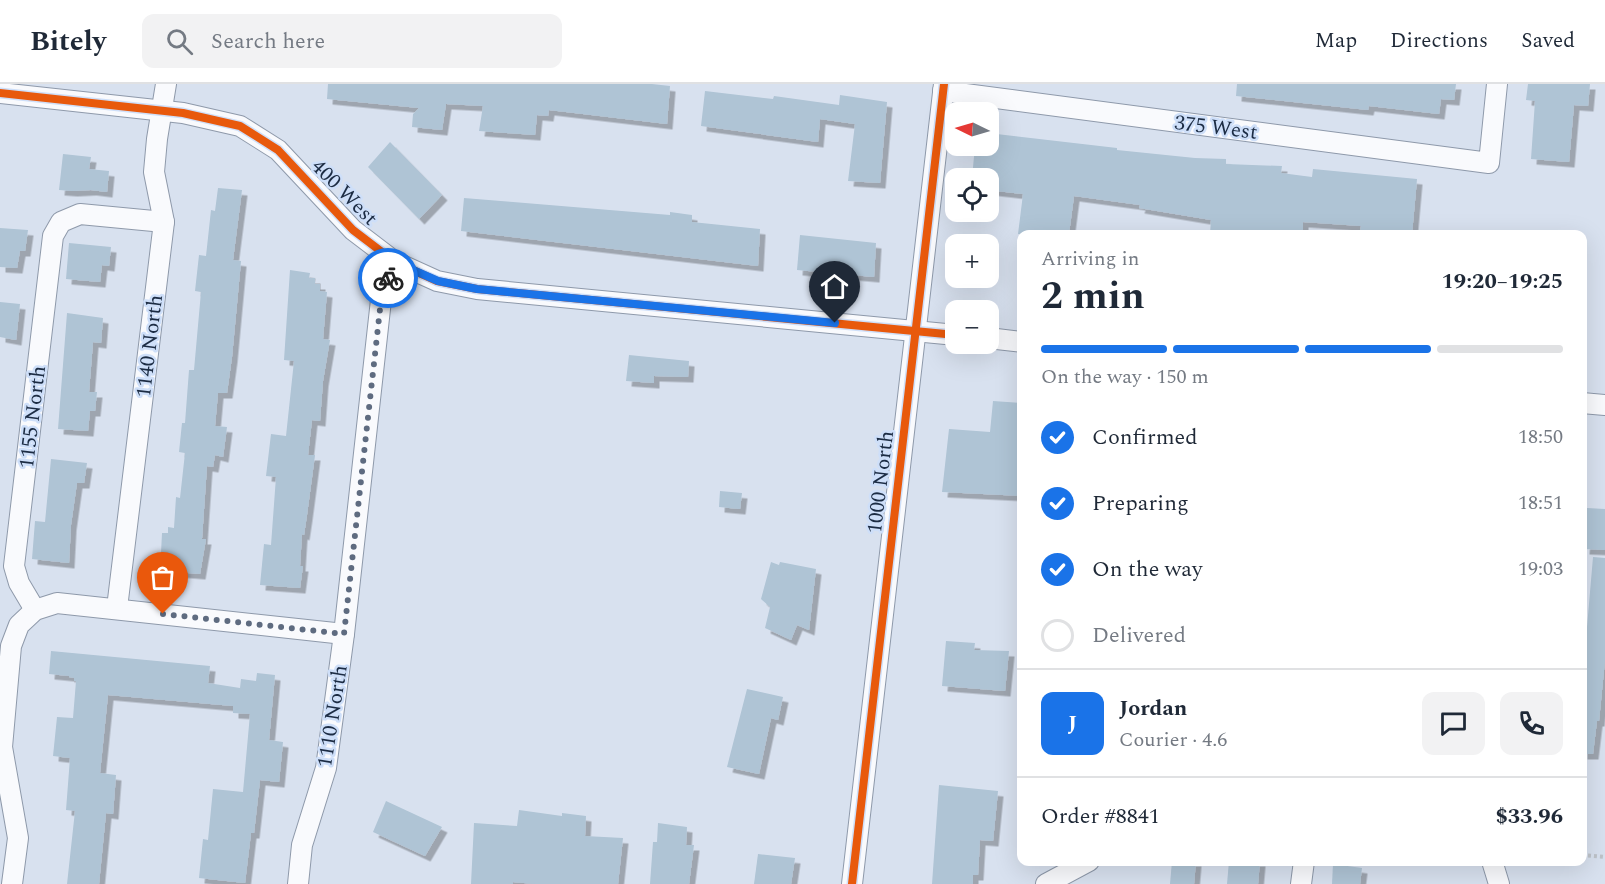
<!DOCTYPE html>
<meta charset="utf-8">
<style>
body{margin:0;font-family:Spectral,serif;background:#f2f2f3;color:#1f2937;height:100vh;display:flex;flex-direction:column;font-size:22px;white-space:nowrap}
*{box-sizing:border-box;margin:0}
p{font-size:20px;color:#747a83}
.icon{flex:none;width:33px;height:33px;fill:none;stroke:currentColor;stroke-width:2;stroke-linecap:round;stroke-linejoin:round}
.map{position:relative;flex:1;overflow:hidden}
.drawer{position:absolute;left:1017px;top:146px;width:570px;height:636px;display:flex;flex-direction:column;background:#fff;border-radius:12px;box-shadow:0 6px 24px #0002}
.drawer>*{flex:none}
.needle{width:39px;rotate:275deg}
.fabs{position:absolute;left:945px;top:18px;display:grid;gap:12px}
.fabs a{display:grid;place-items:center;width:54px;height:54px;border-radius:12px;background:#fff;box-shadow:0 6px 24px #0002;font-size:30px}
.pin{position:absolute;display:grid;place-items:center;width:51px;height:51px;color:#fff;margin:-62px -26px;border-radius:50% 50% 50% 0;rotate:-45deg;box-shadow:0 0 6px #0007}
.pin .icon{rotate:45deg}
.courier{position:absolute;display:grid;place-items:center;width:60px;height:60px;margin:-30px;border:4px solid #1a73e8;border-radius:50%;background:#fff;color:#222;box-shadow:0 2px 8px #0007}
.head em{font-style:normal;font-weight:700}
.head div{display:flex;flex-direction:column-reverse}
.head{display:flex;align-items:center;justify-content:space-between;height:102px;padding:0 24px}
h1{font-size:39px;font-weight:700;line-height:45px}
.bar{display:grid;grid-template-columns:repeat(4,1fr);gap:9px 6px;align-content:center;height:72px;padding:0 24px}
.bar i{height:8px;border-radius:4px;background:#e0e1e3}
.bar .current{background:#1a73e8}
.bar p{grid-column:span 4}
.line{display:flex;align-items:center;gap:15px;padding:0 24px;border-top:2px solid #e0e1e3}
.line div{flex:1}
.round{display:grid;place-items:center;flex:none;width:63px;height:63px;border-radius:12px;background:#f2f2f3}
ol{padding:0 24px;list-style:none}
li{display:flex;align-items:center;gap:18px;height:66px}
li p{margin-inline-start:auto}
li .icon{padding:6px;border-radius:50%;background:#1a73e8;color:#fff;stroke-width:4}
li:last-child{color:#747a83}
li i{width:33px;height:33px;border:3px solid #e0e1e3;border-radius:50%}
header{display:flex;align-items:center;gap:36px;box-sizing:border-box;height:84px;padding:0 30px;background:#fff;border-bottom:2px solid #e0e1e3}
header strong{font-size:28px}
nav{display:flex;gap:33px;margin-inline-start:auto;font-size:21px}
.search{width:420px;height:54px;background:#f2f2f3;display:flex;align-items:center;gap:15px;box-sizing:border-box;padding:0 21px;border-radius:12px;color:#747a83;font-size:22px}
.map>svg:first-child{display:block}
</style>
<header>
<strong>Bitely</strong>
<div class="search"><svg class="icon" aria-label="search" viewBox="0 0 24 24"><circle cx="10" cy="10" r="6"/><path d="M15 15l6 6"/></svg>Search here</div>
<nav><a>Map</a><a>Directions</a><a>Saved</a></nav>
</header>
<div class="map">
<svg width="1605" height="800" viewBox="0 0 1605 800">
<defs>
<filter id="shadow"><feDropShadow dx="5.5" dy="5.5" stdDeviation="0" flood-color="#0004"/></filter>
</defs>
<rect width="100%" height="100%" fill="#d8e1ef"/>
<g fill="#afc4d5" filter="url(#shadow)">
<polygon points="328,0 652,0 670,2 667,40 549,26 548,32 537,31 535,51 479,47 483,22 446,20 442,46 412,43 413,30 419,24 327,15"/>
<polygon points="1237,0 1456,0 1454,16 1441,15 1439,30 1369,22 1368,26 1236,12"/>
<polygon points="1528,0 1590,0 1588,22 1574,21 1569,78 1531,75 1535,17 1526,16"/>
<polygon points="705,7 773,15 774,12 839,21 840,11 887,18 880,99 848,97 855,40 820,35 818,58 701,42"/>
<polygon points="988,49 1117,64 1117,66 1195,74 1226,75 1226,80 1282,82 1281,89 1312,93 1313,85 1417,95 1412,150 1360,147 1361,142 1303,138 1303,150 1210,150 1211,136 1139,124 1140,121 1074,112 1069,150 1018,150 1023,110 988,106 988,94 972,94 975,62 988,62"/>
<polygon points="390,58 442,111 419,135 368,83"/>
<polygon points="63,70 91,73 89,85 109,87 107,108 91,106 72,107 59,106"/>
<polygon points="218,104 242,106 233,176 241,177 232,273 227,309 218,309 215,342 227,343 223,373 215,371 213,383 207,382 202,455 206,455 200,490 164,487 165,470 161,469 162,449 168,449 168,443 174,444 176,413 180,414 185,369 179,368 182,339 185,339 189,286 194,286 201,208 195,207 199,171 206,172 211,126 215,127"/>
<polygon points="464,114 670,131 670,128 692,131 692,138 760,145 758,182 461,147"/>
<polygon points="0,144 28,146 25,167 20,167 17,184 0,183"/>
<polygon points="800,151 876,159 874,193 797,186"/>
<polygon points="69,159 111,163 109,182 102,181 100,198 66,195"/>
<polygon points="290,186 310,189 309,194 315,194 315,200 320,200 320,207 327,208 323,255 330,256 323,297 320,337 312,336 308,371 315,371 307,431 304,451 302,450 300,482 303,482 300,504 260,501 264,460 271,461 276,393 266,392 271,350 286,352 294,277 284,276"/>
<polygon points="0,218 20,220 16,256 0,253"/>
<polygon points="67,229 103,234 101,259 93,258 89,308 97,308 95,327 90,327 88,347 58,345"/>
<polygon points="629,271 689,277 688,293 654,292 654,299 626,297"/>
<polygon points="993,317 1022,319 1022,412 942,408 949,345 990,348"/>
<polygon points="51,375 87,379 84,399 77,399 71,441 69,479 32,475 35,437 45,438"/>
<polygon points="720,407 742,409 740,425 719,423"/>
<polygon points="1587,424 1605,425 1605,466 1584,465"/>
<polygon points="1593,473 1605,474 1605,576 1599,637 1597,637 1593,670 1582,670 1582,543 1587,543"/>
<polygon points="771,478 779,481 780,478 816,485 809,546 797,541 791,556 765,544 770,523 761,515"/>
<polygon points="946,557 975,559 974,566 1009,567 1005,607 942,602"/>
<polygon points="51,567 210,582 208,599 240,604 241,595 256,597 257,589 275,591 269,656 283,658 279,698 260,696 254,749 251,749 245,799 199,794 203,755 208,756 213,705 243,708 250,630 233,629 233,622 108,611 100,689 116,691 113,730 106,729 99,800 67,800 75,727 66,726 70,674 53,672 57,633 73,634 76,597 74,597 74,594 69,593 69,592 49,590"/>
<polygon points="747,605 783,613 778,636 771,634 759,690 727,683"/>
<polygon points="939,701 998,707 993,757 980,756 978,791 973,791 973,800 932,800"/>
<polygon points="386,717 442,743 425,772 373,748"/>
<polygon points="519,726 562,732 562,729 586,732 585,752 623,754 618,800 535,800 513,798 513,800 471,800 474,739 517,742"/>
<polygon points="658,739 687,743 686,761 694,761 689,800 650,800 653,758 657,758"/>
<polygon points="758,770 795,774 791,800 754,800"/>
<polygon points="1172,777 1196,777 1194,800 1170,800"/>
<polygon points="1229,777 1260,777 1258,800 1227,800"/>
<polygon points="1333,780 1362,784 1360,800 1332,800"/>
</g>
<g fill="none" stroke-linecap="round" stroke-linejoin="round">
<g stroke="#8e99aa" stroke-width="22">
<g id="minor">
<polyline points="943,7 1489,79 1497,0"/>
<polyline points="0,9 183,29 240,42 278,66 353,146 395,178 437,197 477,205 956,251"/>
<polyline points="988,254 1022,258"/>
<polyline points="1582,319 1605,321"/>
<polyline points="117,524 164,138 154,88 157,55 166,0"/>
<polyline points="35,526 19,499 14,482 53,152 61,138 80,130 164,138"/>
<polyline points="1492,777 1499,800"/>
<polyline points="12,800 18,754 2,663 11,562 19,541 35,526 57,519 344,550"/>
<polyline points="298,800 302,761 326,684 344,550 382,207 395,178"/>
<polyline points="852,800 944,0"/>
<polyline points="1046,800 1089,777"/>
<polyline points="1301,800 1304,777"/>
</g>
</g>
<polyline stroke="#bec3c9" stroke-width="4" stroke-dasharray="3 3" stroke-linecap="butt" points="1582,771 1605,773"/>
<use href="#minor" stroke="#f9fafd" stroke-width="20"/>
<g stroke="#cedff9" stroke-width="11">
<g id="cycleway">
<polyline points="0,9 183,29 240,42 278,66 353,146 395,178 437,197 477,205 956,251"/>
<polyline points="852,800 944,0"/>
</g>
</g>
<use href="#cycleway" stroke="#e8590c" stroke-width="8"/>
</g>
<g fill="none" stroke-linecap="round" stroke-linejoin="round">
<polyline stroke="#5e6b80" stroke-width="6" stroke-dasharray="0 10.8" points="163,530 344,550 382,207 388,194"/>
<polyline stroke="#1a73e8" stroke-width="8" points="388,194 395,178 438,197 477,205 835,239"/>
</g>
<g text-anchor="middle" stroke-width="5" stroke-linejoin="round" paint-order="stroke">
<g font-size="21" fill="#1c2c44" stroke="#cedff9">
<text transform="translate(1216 43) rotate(7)" y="7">375 West</text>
<text transform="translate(345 108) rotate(45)" y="7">400 West</text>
<text transform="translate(149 262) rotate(-83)" y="7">1140 North</text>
<text transform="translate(32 333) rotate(-83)" y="7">1155 North</text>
<text transform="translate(880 398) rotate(-83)" y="7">1000 North</text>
<text transform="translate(332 632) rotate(-81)" y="7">1110 North</text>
</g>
</g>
</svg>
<div class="fabs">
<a><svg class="needle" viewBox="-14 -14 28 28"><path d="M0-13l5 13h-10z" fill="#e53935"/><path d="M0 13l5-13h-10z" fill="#747a83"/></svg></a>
<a><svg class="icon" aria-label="locate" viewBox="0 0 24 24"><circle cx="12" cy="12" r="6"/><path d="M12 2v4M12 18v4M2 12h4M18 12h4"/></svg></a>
<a>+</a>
<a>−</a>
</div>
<div class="pin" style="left:163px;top:530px;background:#ea580c"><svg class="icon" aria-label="bag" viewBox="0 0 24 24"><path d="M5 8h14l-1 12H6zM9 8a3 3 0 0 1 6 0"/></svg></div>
<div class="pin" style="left:835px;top:239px;background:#1f2937"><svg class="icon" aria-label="home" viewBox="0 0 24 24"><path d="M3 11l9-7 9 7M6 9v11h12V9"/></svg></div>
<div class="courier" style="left:388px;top:194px"><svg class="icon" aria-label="bike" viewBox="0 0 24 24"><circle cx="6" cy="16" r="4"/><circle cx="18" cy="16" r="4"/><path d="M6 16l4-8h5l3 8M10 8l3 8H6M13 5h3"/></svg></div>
<section class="drawer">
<div class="head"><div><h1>2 min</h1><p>Arriving in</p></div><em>19:20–19:25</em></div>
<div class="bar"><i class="current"></i><i class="current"></i><i class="current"></i><i></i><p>On the way · 150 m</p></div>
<ol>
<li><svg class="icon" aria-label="check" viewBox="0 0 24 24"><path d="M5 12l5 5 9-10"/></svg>Confirmed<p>18:50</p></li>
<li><svg class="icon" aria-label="check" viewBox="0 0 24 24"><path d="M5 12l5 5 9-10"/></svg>Preparing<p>18:51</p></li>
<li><svg class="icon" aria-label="check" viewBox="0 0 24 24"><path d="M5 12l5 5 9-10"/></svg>On the way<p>19:03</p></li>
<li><i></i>Delivered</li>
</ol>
<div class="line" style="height:108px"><b class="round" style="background:#1a73e8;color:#fff">J</b><div><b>Jordan</b><p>Courier · 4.6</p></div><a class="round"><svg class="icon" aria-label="chat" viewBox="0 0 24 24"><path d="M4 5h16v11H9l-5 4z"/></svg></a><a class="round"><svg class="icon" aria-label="phone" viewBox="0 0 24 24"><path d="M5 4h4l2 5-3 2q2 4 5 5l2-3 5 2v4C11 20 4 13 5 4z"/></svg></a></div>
<div class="line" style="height:78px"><div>Order #8841</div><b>$33.96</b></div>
</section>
</div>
